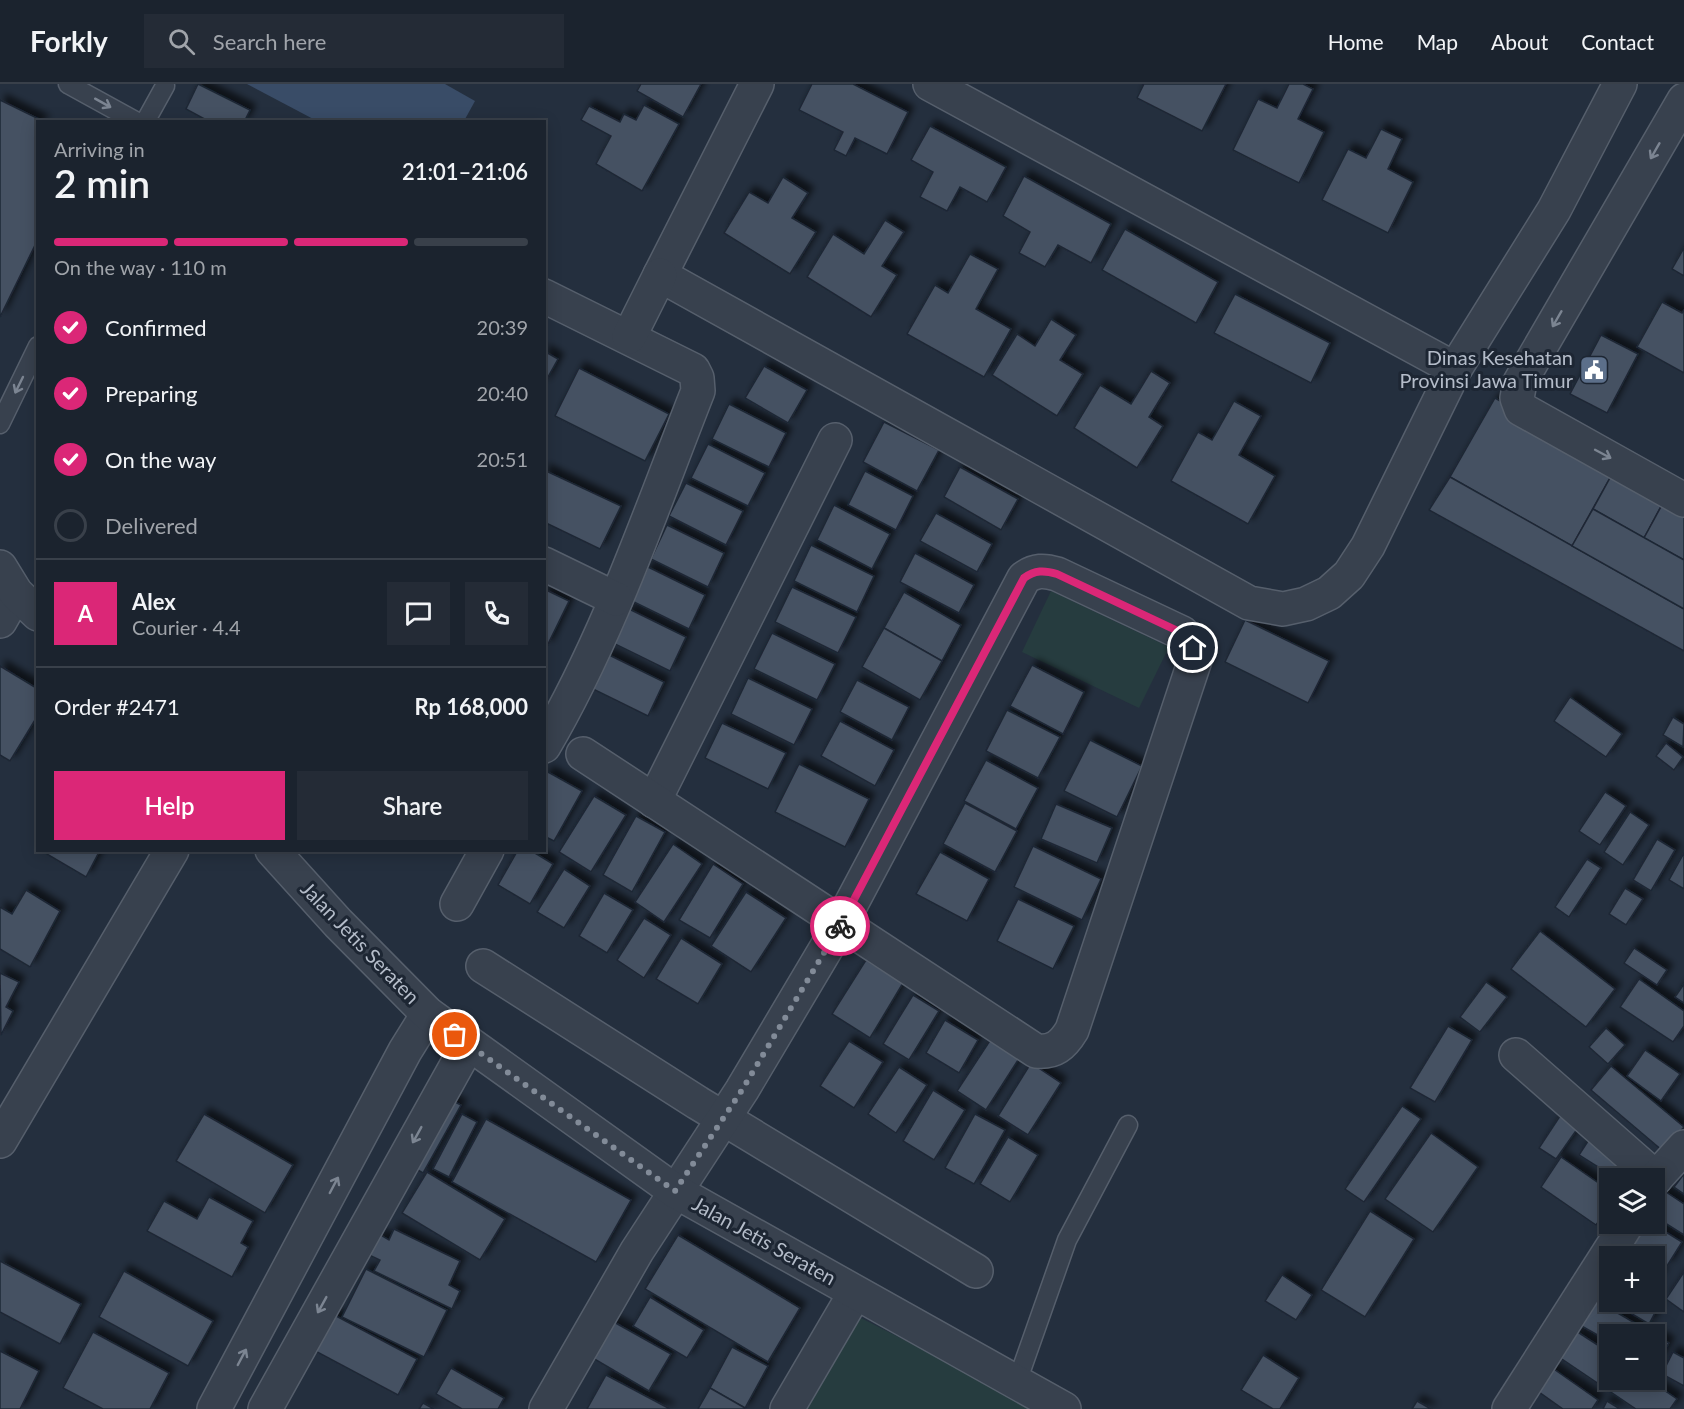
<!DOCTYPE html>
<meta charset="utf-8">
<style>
body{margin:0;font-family:Lato,sans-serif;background:#242b36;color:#f1f3f6;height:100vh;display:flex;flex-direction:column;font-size:22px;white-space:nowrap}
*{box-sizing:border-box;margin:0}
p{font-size:20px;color:#a0a4aa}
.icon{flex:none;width:33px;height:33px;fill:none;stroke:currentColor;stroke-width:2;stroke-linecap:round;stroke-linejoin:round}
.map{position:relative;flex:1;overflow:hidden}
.side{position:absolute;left:36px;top:36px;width:510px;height:732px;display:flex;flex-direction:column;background:#1b232e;border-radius:0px;box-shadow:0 3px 15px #0003,0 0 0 2px #39404a}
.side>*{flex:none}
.controls{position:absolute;left:1599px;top:1084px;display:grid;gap:12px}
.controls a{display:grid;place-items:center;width:66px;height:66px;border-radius:0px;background:#1b232e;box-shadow:0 3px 15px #0003,0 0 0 2px #39404a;font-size:30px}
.pin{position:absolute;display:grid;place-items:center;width:51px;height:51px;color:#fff;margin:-26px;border:3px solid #fff;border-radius:50%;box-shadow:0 2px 6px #0007}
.courier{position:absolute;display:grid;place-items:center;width:60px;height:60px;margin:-30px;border:4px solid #db2777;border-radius:50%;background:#fff;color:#222;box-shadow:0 2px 8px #0007}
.overview em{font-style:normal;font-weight:600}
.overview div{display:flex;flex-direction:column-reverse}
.overview{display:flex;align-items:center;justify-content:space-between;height:102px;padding:0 18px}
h1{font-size:39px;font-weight:600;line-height:45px}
.bar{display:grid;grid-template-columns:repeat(4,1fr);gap:9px 6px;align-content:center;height:72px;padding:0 18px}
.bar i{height:8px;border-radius:4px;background:#39404a}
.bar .selected{background:#db2777}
.bar p{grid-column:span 4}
.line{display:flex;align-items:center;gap:15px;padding:0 18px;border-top:2px solid #39404a}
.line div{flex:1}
.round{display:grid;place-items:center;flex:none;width:63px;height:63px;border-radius:0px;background:#242b36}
ol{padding:0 18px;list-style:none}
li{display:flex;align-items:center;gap:18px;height:66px}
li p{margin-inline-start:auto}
li .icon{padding:6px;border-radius:50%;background:#db2777;color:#fff;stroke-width:4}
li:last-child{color:#a0a4aa}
li i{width:33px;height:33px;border:3px solid #39404a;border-radius:50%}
.button{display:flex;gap:12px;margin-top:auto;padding:12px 18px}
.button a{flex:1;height:69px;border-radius:0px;background:#db2777;color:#fff;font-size:24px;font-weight:600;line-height:69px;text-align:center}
.button a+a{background:#242b36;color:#f1f3f6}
header{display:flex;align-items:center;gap:36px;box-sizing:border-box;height:84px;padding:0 30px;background:#1b232e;border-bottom:2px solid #39404a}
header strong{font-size:28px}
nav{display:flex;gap:33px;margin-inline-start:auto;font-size:21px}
.search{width:420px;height:54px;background:#242b36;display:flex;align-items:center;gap:15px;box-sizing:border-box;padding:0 21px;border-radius:0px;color:#a0a4aa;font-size:22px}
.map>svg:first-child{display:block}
</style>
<header>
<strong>Forkly</strong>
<div class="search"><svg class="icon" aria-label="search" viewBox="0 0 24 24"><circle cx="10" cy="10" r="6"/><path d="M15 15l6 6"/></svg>Search here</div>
<nav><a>Home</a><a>Map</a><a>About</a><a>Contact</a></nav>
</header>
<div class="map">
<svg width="1684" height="1325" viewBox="0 0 1684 1325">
<defs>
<filter id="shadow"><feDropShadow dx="5.5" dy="-5.5" stdDeviation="3" flood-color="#0009"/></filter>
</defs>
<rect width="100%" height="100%" fill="#242f3e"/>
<g fill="#263c3f">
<polygon points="1051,507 1169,563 1139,624 1022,568"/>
<polygon points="859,1233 1040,1325 805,1325"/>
</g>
<polygon fill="#394c67" points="247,0 445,0 475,17 464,37 317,37"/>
<g fill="#455162" stroke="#1f2835" stroke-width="1.5" filter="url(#shadow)">
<polygon points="198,0 250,26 244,38 210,38 186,25"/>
<polygon points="641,0 701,0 683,33 637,7"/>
<polygon points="812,0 853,0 908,28 887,70 855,54 846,72 834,66 843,48 799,26"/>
<polygon points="1144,0 1226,0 1202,47 1137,14"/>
<polygon points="1289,0 1303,0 1313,5 1298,35 1324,48 1299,99 1233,66 1258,15 1277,24"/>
<polygon points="0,16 45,38 38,38 38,155 0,233"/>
<polygon points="644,21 679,40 642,107 596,80 611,52 581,36 589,22 620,38 624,30 636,36"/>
<polygon points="930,42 1006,83 987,118 960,103 947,127 920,113 933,88 911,76"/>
<polygon points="1381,45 1402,55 1388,85 1413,98 1388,149 1322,116 1348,65 1366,74"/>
<polygon points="1024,92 1111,140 1091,179 1058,161 1045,183 1019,169 1030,148 1003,132"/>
<polygon points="783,93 808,109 792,134 816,148 790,190 724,149 749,108 768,119"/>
<polygon points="885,136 904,148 882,182 897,191 871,233 807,193 833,150 864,170"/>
<polygon points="1125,145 1218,198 1196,239 1102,186"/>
<polygon points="1684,164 1684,192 1672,185"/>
<polygon points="970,170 998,185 976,225 1011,245 984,293 907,250 935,201 948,209"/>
<polygon points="1235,210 1330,259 1311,299 1214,249"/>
<polygon points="1662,218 1682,229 1684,226 1684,289 1637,263"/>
<polygon points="1051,235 1076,251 1060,276 1083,290 1057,332 992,291 1017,250 1035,262"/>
<polygon points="1601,251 1638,270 1607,329 1570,310"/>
<polygon points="544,267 558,275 544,300"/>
<polygon points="764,282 807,306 788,339 745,314"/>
<polygon points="579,284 669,330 645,377 555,332"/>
<polygon points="1151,287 1170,299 1149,333 1163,342 1137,384 1074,344 1100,301 1131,320"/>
<polygon points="1495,314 1616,383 1572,462 1450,393"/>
<polygon points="1234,317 1261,332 1239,371 1275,392 1248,440 1171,397 1198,348 1212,356"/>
<polygon points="729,320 786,349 769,383 712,355"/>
<polygon points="884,338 939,366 917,407 863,378"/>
<polygon points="708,360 765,389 748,422 691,394"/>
<polygon points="960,383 1018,415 1001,446 944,413"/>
<polygon points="1616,383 1667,411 1644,454 1593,425"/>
<polygon points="544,386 621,422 600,465 544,438"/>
<polygon points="865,387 913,412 896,446 848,421"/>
<polygon points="1450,393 1684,525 1684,567 1429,426"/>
<polygon points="686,399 743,427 726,461 669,432"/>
<polygon points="834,421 890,450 872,485 817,456"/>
<polygon points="1662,421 1684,433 1684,476 1644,454"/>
<polygon points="1593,425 1684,476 1684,525 1572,462"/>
<polygon points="936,429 992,460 977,488 920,457"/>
<polygon points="667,441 724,469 708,503 651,475"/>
<polygon points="811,461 874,492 857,528 794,497"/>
<polygon points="915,469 974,501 959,529 900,498"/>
<polygon points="648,483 705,511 689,545 632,517"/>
<polygon points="792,503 856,533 838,569 775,538"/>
<polygon points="544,505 569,517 547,562 544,560"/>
<polygon points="904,508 961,541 942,577 884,544"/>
<polygon points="629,525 686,553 670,587 613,559"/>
<polygon points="1245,536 1329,577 1308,619 1225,578"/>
<polygon points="884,544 942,577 920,616 862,583"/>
<polygon points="772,549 835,580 817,616 754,585"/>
<polygon points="607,570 664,598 648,632 591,604"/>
<polygon points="1032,581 1084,608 1063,650 1010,622"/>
<polygon points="0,582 38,605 38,631 10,677 0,671"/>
<polygon points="748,594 812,625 794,661 731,630"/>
<polygon points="857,596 909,623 892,656 840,628"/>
<polygon points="1570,613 1622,650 1606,673 1554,637"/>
<polygon points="1007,626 1060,653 1038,694 986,667"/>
<polygon points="1673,633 1684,640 1683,663 1663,651"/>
<polygon points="840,637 894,666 875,702 821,672"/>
<polygon points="722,639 786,669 768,705 705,674"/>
<polygon points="1090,656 1142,682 1117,733 1064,707"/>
<polygon points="1666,659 1683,673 1674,686 1656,672"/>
<polygon points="986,676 1038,704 1016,745 964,717"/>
<polygon points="799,680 869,715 845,763 775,728"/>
<polygon points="548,688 582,707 554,757 544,752 544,695"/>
<polygon points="1605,708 1626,722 1600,761 1579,747"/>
<polygon points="594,712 626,731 591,788 559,768"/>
<polygon points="965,719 1017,747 995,788 943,760"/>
<polygon points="1056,720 1112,744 1097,779 1041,755"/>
<polygon points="1630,728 1649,741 1623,781 1604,768"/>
<polygon points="636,732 665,748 632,808 603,791"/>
<polygon points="1657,755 1675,766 1651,807 1633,796"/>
<polygon points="673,760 702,780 664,838 635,818"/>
<polygon points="1033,762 1101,795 1082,836 1014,803"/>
<polygon points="40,766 100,766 86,793"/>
<polygon points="518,766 530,766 553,780 530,820 498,801"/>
<polygon points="940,768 989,795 967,837 916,810"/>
<polygon points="1684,769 1684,805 1669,796"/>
<polygon points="1587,775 1601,784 1569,833 1555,823"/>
<polygon points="713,780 743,800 710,854 679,836"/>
<polygon points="564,785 590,802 564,844 537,828"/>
<polygon points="1625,804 1643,815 1626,841 1609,830"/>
<polygon points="26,806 60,827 30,883 0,865 0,823 12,830"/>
<polygon points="746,808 786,834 751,888 711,862"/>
<polygon points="604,809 633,826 607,869 579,852"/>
<polygon points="1018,815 1074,842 1053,885 997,857"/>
<polygon points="644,834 671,851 644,894 617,876"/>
<polygon points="1540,847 1615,905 1586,943 1511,885"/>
<polygon points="681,854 722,880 698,920 656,895"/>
<polygon points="1634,864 1667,886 1657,901 1624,879"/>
<polygon points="866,876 903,899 870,954 832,930"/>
<polygon points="0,889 19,898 6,923 13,927 1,951"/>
<polygon points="1639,895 1684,927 1684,942 1673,958 1620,923"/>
<polygon points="1486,898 1507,913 1480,948 1460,933"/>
<polygon points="1684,900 1684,919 1675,913"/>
<polygon points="913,911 939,927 909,976 883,960"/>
<polygon points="945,936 978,956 959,989 926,969"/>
<polygon points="1448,942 1472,956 1435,1018 1410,1004"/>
<polygon points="1606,944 1625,961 1608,980 1589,963"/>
<polygon points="991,955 1020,973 986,1026 957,1007"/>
<polygon points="849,957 883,978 854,1024 820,1002"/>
<polygon points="1645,966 1680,990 1661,1017 1627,992"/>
<polygon points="1031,979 1061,999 1028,1051 998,1032"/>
<polygon points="1611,982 1684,1043 1663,1067 1591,1006"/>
<polygon points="899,983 927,1001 896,1049 868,1030"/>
<polygon points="933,1006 965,1026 934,1076 903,1057"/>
<polygon points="441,1011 461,1021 423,1089 404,1078"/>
<polygon points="1402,1022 1421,1035 1364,1118 1345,1105"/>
<polygon points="1562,1029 1580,1041 1556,1075 1539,1064"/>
<polygon points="204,1030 293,1081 265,1129 176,1077"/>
<polygon points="462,1030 477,1038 449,1093 433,1085"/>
<polygon points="975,1030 1005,1046 974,1100 945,1084"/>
<polygon points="486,1035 631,1116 596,1178 452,1098"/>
<polygon points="1431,1049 1478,1083 1433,1148 1385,1115"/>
<polygon points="1008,1053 1038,1071 1010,1118 980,1100"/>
<polygon points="1590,1054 1627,1079 1617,1095 1579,1071"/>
<polygon points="1561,1073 1610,1107 1610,1121 1596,1141 1541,1103"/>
<polygon points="427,1088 505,1135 480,1176 402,1129"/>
<polygon points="1684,1090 1684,1110 1674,1103"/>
<polygon points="1663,1106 1684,1120 1684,1151 1654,1132 1654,1120"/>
<polygon points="209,1113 253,1137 241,1159 248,1163 232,1193 147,1147 164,1117 197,1135"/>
<polygon points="1370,1127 1414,1155 1365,1233 1321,1206"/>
<polygon points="1639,1140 1653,1140 1682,1158 1667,1182 1628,1158"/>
<polygon points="394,1145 460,1177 449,1201 460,1207 452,1225 374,1187 380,1176 369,1171 379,1150 389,1156"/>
<polygon points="678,1151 800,1224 768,1278 645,1205"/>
<polygon points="0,1177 81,1220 60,1260 0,1228"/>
<polygon points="1654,1184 1661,1188 1654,1197"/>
<polygon points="366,1185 447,1226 424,1273 342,1233"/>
<polygon points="124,1187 213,1237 188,1282 99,1233"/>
<polygon points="1684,1188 1684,1228 1666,1215"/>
<polygon points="1282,1191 1312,1211 1296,1236 1265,1217"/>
<polygon points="1610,1195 1610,1217 1600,1211"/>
<polygon points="650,1213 704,1246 687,1274 633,1242"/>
<polygon points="1592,1214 1669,1259 1654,1283 1654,1251 1610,1251 1610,1258 1578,1240"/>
<polygon points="1612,1218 1650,1218 1658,1223 1649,1240"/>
<polygon points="323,1225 417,1275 398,1311 304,1261"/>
<polygon points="612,1237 671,1270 649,1307 591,1273"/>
<polygon points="1576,1247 1610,1269 1610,1296 1649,1296 1677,1315 1670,1325 1636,1325 1559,1273"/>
<polygon points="93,1248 169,1289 150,1325 103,1325 63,1304"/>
<polygon points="732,1263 768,1282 745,1324 710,1304"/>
<polygon points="0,1267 39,1287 20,1325 0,1325"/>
<polygon points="1673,1268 1684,1274 1684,1302 1662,1290"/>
<polygon points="1263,1271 1299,1294 1280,1325 1273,1325 1241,1306"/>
<polygon points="1548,1281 1598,1316 1592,1325 1563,1325 1532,1303"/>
<polygon points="451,1284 504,1314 498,1325 462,1325 436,1310"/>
<polygon points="606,1291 670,1325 587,1325"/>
<polygon points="710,1304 745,1324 744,1325 698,1325"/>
<polygon points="1417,1317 1431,1325 1412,1325"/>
<polygon points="1607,1317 1620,1325 1603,1325"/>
<polygon points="423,1319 434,1325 419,1325"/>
</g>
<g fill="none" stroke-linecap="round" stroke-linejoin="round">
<g stroke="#565f6c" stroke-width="21">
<g id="service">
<polyline points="68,0 137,38"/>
<polyline points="145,38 165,2"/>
<polyline points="0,340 38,262"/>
<polyline points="1017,1298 1067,1156 1128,1041"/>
</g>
</g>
<g stroke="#565f6c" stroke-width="36">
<g id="minor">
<polyline points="757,0 660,191 1249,519 1283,525 1306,520 1329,509 1349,491 1368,462 1455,285 1554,126 1620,0"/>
<polyline points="930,0 1455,285"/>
<polyline points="1684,16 1520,298 1517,314 1521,325 1684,416"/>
<path d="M544,212L693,286L697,294L698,307C651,426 609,551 544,662"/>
<polyline points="629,253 660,191"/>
<polyline points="544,480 616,515"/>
<polyline points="0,537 16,509"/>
<polyline points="654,717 835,356"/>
<polyline points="457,820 487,766"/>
<polyline points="483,882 698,1019 976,1187"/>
<polyline points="1516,971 1656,1094"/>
<polyline points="0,1057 172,766"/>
<polyline points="1654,1096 1684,1063"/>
<polyline points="214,1325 405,967 428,930"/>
<polyline points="265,1325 468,961"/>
<path d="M546,1325L637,1167L742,1006L840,841L1024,494C1035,486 1044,486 1057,490L1182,549L1191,559L1196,573L1072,946C1063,961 1054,969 1036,967L583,670"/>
<polyline points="787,1325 855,1209"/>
<polyline points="1509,1325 1627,1140"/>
</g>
</g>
<g stroke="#565f6c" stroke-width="36">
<g id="tertiary">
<polyline points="0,483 16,509 38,530"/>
<polyline points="272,766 338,839 428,930 675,1107 1064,1325"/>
</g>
</g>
<use href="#service" stroke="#38414e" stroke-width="18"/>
<use href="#minor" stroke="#38414e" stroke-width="33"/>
<use href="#tertiary" stroke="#38414e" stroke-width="33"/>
</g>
<defs><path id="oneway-shaft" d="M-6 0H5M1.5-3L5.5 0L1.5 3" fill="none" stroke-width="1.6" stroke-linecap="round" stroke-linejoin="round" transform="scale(1.5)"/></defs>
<g stroke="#7c8592">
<use href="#oneway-shaft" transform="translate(103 19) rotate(29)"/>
<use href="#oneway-shaft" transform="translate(1655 67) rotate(120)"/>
<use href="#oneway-shaft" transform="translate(1557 235) rotate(120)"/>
<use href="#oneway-shaft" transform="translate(19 301) rotate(116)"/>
<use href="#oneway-shaft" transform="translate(1603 370) rotate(28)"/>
<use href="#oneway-shaft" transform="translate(417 1051) rotate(119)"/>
<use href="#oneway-shaft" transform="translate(334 1101) rotate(-62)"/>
<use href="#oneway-shaft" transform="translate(322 1221) rotate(119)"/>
<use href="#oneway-shaft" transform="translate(242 1273) rotate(-62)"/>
</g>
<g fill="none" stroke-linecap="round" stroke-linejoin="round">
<polyline stroke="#828b98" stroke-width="6" stroke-dasharray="0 10.8" points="455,951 675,1107 742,1006 840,842"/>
<path stroke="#db2777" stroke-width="8" d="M840,842L1024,494C1035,486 1044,486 1057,490L1182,549L1193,564"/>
</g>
<defs>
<g id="civic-square" transform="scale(1.5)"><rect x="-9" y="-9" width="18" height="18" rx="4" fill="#5c6f8a" stroke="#1d2633"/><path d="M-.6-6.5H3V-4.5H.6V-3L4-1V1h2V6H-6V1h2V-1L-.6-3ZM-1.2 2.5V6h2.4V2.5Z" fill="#fff"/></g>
</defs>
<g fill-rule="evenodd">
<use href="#civic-square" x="1594" y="286"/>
</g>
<g text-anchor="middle" stroke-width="6" stroke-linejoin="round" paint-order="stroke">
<g font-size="20" fill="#b4bcc9" stroke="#1d2633" text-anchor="end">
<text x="1573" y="281">Dinas Kesehatan<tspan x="1573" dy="23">Provinsi Jawa Timur</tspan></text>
</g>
<g font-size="20" fill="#b4bcc9" stroke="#1d2633">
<text transform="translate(360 859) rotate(46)" y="7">Jalan Jetis Seraten</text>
<text transform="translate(764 1157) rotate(29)" y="7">Jalan Jetis Seraten</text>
</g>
</g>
</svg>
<div class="controls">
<a><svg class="icon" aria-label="layers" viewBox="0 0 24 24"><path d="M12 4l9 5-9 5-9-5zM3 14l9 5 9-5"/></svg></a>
<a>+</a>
<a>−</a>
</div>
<div class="pin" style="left:455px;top:951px;background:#ea580c"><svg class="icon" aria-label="bag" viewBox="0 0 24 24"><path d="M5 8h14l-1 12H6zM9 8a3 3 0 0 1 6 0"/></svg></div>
<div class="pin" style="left:1193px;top:564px;background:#1f2937"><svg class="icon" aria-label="home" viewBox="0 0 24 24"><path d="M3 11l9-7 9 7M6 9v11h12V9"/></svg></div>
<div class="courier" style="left:840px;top:842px"><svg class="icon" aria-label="bike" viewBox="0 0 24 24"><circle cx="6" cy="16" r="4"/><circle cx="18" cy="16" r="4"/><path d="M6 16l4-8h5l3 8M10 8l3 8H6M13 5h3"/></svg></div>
<section class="side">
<div class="overview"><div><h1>2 min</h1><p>Arriving in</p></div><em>21:01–21:06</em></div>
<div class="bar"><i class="selected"></i><i class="selected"></i><i class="selected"></i><i></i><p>On the way · 110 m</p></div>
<ol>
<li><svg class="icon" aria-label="check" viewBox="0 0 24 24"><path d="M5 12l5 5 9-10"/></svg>Confirmed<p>20:39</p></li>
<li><svg class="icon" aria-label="check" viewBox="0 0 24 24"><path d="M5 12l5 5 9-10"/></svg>Preparing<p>20:40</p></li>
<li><svg class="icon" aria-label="check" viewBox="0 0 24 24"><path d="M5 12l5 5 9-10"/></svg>On the way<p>20:51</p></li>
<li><i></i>Delivered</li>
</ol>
<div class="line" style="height:108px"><b class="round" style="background:#db2777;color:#fff">A</b><div><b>Alex</b><p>Courier · 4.4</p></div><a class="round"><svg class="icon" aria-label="chat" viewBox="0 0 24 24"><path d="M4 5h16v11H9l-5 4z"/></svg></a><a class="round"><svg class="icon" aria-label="phone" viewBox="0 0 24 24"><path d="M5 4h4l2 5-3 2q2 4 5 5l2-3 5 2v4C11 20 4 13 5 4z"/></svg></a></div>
<div class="line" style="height:78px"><div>Order #2471</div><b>Rp 168,000</b></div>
<div class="button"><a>Help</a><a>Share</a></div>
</section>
</div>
